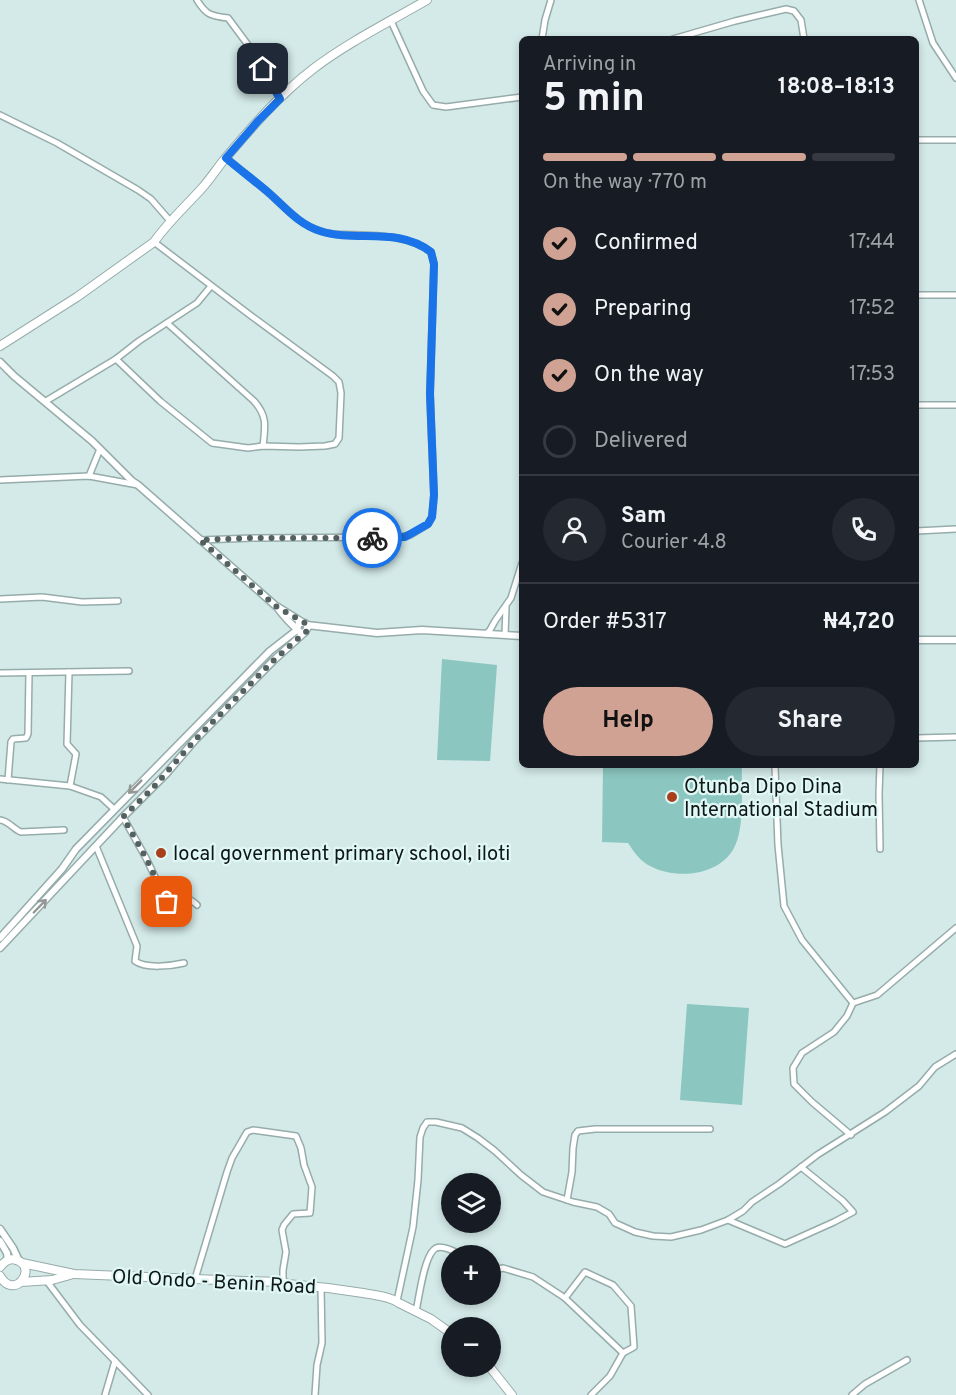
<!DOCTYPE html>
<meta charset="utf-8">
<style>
body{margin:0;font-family:Overpass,sans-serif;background:#242831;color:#f1f3f6;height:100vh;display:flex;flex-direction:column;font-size:22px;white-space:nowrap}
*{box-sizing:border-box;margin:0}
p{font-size:20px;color:#9ea1a6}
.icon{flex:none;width:33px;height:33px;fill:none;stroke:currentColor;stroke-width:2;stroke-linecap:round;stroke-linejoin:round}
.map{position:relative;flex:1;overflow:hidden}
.panel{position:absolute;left:519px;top:36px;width:400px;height:732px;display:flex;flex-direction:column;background:#171b24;border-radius:9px;box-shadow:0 3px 9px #0003}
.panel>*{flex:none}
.controls{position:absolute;left:441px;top:1173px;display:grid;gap:12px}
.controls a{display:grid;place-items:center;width:60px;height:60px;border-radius:50%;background:#171b24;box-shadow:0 3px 9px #0003;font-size:30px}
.pin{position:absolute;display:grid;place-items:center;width:51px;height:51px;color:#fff;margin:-26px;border-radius:12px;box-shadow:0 3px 9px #0006}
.courier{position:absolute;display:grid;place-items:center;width:60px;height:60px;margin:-30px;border:4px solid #1a73e8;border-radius:50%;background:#fff;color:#222;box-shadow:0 2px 8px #0007}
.overview em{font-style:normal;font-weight:700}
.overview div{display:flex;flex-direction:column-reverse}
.overview{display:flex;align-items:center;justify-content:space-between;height:102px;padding:0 24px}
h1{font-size:39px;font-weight:700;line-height:45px}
.bar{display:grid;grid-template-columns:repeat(4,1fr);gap:9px 6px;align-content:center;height:72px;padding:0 24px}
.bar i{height:8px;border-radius:4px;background:#363941}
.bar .on{background:#d0a293}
.bar p{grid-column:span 4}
.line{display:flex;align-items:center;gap:15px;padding:0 24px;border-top:2px solid #363941}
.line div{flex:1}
.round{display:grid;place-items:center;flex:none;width:63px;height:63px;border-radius:32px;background:#242831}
ol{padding:0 24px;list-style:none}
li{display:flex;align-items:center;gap:18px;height:66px}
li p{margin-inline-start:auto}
li .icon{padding:6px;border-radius:50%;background:#d0a293;color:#111;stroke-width:4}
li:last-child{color:#9ea1a6}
li i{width:33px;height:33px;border:3px solid #363941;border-radius:50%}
.primary-button{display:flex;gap:12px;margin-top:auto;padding:12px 24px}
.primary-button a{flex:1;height:69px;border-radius:36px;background:#d0a293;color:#111;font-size:24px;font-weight:700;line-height:69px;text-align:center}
.primary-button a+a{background:#242831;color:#f1f3f6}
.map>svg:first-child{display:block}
</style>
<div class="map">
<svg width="956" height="1395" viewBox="0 0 956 1395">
<rect width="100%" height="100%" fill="#d3eae8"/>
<g fill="#8cc6c0">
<polygon points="442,659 497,665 490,761 437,760"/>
<path d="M603,765H742C741,789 745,828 734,848C719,876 676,880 650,866C640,861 634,852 628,843L602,842Z"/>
<polygon points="687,1004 749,1008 742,1105 680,1100"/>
</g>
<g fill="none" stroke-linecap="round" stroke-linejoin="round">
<g stroke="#96acaa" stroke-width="8">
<g id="minor">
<path d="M197,0C206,15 211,16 228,18L231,22L254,53L280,99"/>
<polyline points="919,0 933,43 956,78"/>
<polyline points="391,21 423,91 433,105 446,107 522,97"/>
<polyline points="542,39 545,20 551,0"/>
<polyline points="673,39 735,21 786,9 794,11 801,20 804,39"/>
<polyline points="0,115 57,143 138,190 151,199 171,222"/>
<polyline points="916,140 956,140"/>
<polyline points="916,295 956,295"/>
<path d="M167,323L254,401C268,417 265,427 263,446"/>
<polyline points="116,359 160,401 212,443 248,448 263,446 299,447 325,446 335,444 339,438 341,393 339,382 333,376 250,315 154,242"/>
<polyline points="46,401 116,359 139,341 197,303 211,286"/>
<polyline points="916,405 956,405"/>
<polyline points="89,476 100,449"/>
<polyline points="0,480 89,476 138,485"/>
<polyline points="916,531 956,529"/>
<path d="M200,540L253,538L400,537L410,535L428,524L432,517L434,495L430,394L434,264L431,252C404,232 366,236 333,234C304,230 291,213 270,194C256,182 241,170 226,158"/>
<polyline points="0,599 42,597 82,602 118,601"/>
<polyline points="486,634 490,630 495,621 511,598 522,563"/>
<polyline points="505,635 506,607"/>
<polyline points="69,672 67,744 76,754 70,786"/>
<polyline points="0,673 129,671"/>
<polyline points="916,738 956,737"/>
<polyline points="776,765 775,767 778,845 784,906 802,940 853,1003 847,1016 834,1032 802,1053 793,1068 794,1084 812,1102 851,1135"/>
<polyline points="880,765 879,794 880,849"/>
<polyline points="0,779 70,786 101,797 114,809"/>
<polyline points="8,780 11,742 13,739 26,738 28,734 29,673"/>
<path d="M123,817L146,858L166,900L170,902C183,898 186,895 197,905"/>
<path d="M0,820C9,821 13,829 21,832L64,830"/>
<path d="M96,846L137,946L135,961C146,969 171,966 184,963"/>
<polyline points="853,1003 877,995 956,928"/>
<polyline points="567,1200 572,1172 573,1148 575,1135 578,1131 595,1129 710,1129"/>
<polyline points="728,1220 785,1244 834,1222 853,1212 843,1201 801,1167"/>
<polyline points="490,1266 499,1269 503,1268 533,1277 565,1298 623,1353"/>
<polyline points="195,1279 227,1172 232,1158 247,1132 253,1130 296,1136 301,1148 304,1165 312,1187 310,1213 293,1214 284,1225 282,1230 286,1252 283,1270 283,1282"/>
<polyline points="46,1280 80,1325 148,1395"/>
<polyline points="565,1298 585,1272 613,1285 631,1306 634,1347 623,1353 610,1376 591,1395"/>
<polyline points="397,1301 413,1227 418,1180 420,1137 423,1128 427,1122 436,1122 462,1128 478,1138 495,1151 521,1175 543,1192 573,1202 597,1207 609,1214 615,1223 635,1232 653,1236 671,1237 701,1230 728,1220 743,1211 752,1202 779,1184 817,1155 885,1112 919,1086 935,1067 956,1054"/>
<path d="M416,1311C419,1299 424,1254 436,1248C443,1245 456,1252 463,1256"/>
<polyline points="105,1395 115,1361"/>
<polyline points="315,1395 317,1365 322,1343 321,1287"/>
<polyline points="852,1395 865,1384 907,1360"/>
</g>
</g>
<g stroke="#96acaa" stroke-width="9">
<g id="tertiary">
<path d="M0,362L14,376L92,441L132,481L138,485L277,607C284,617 292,625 301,633L305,632L308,627L305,623H299L297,629"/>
<polyline points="278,607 302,622"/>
<polyline points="307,625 377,633 422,630 522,636"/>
<polyline points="916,640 956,640"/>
<polyline points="0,938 62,869 76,849 270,651 297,630"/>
<polyline points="0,948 123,817 166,774 195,740 273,661 305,632"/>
<polyline points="0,1229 13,1248 19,1261"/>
<polyline points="0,1241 7,1253 8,1260"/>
</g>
</g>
<g stroke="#96acaa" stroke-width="10">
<g id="primary">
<path d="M0,346L77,297L154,242C168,222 187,205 203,187C210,179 216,170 223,161C250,129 279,95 313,69C347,43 389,22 427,0"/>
<path d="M22,1263L74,1274L244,1281L283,1282L288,1284C313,1286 338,1289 363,1293C374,1295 389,1296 399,1303L431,1319L452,1334"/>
<path d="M0,1267C4,1262 9,1257 16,1260C39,1266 15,1302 0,1276"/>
<polyline points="21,1282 52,1280 70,1275"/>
<polyline points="489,1366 512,1395"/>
</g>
</g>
<use href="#minor" stroke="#fff" stroke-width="5"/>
<use href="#tertiary" stroke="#fff" stroke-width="6"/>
<use href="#primary" stroke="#fff" stroke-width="8"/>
</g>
<defs><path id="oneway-shaft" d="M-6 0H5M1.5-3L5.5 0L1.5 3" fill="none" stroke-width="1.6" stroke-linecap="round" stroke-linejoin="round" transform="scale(1.5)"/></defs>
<g stroke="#939796">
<use href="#oneway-shaft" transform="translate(135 787) rotate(135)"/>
<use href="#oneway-shaft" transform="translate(40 906) rotate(-46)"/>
</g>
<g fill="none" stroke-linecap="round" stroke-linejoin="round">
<polyline stroke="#536160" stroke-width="6" stroke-dasharray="0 10.8" points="167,902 146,858 123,817 152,789 195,740 273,661 294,642 306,632 308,629 305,623 277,607 200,540 253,538 372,538"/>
<path stroke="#1a73e8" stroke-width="8" d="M263,69L280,99L258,121L226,158C240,170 255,181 269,193C285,207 298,224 320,231C356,243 397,226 431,252L434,264L430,394L434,495L432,517L428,524L405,537L372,538"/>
</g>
<g fill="#a7401b" stroke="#e0f8f5" stroke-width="2">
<circle cx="672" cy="797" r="6"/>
<circle cx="161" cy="853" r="6"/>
</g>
<g text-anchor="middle" stroke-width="4.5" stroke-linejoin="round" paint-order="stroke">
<g font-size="20" fill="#0e1716" stroke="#e0f8f5" text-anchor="start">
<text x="684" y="793">Otunba Dipo Dina<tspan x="684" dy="23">International Stadium</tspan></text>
<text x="173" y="860">local government primary school, iloti</text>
</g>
<g font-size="20" fill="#0e1716" stroke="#e0f8f5">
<text transform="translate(214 1281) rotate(3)" y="7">Old Ondo - Benin Road</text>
</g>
</g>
</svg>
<div class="controls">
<a><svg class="icon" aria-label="layers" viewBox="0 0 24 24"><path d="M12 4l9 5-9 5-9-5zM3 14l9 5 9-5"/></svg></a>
<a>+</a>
<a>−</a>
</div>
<div class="pin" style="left:167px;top:902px;background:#ea580c"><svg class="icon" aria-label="bag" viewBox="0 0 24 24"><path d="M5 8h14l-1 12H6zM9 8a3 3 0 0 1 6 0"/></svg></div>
<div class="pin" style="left:263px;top:69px;background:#1f2937"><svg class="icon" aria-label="home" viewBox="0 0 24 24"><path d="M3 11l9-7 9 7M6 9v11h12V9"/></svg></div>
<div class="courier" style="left:372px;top:538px"><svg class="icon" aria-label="bike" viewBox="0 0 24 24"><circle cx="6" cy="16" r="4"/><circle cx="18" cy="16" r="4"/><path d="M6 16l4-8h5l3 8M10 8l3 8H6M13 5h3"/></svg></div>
<section class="panel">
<div class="overview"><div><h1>5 min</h1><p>Arriving in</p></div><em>18:08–18:13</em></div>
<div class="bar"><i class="on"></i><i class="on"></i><i class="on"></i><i></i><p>On the way · 770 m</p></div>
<ol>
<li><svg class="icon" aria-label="check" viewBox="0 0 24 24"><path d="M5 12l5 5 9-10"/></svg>Confirmed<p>17:44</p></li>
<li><svg class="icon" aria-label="check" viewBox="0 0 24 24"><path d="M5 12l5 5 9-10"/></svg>Preparing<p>17:52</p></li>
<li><svg class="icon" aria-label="check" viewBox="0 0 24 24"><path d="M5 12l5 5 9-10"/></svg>On the way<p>17:53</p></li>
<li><i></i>Delivered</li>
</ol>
<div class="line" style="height:108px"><a class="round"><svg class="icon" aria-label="person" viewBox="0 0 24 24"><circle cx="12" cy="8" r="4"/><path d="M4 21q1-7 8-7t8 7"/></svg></a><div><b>Sam</b><p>Courier · 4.8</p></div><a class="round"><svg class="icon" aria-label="phone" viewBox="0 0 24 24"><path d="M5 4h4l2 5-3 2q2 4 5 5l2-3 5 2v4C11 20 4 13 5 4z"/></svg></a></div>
<div class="line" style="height:78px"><div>Order #5317</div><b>₦4,720</b></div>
<div class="primary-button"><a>Help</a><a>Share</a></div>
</section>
</div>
